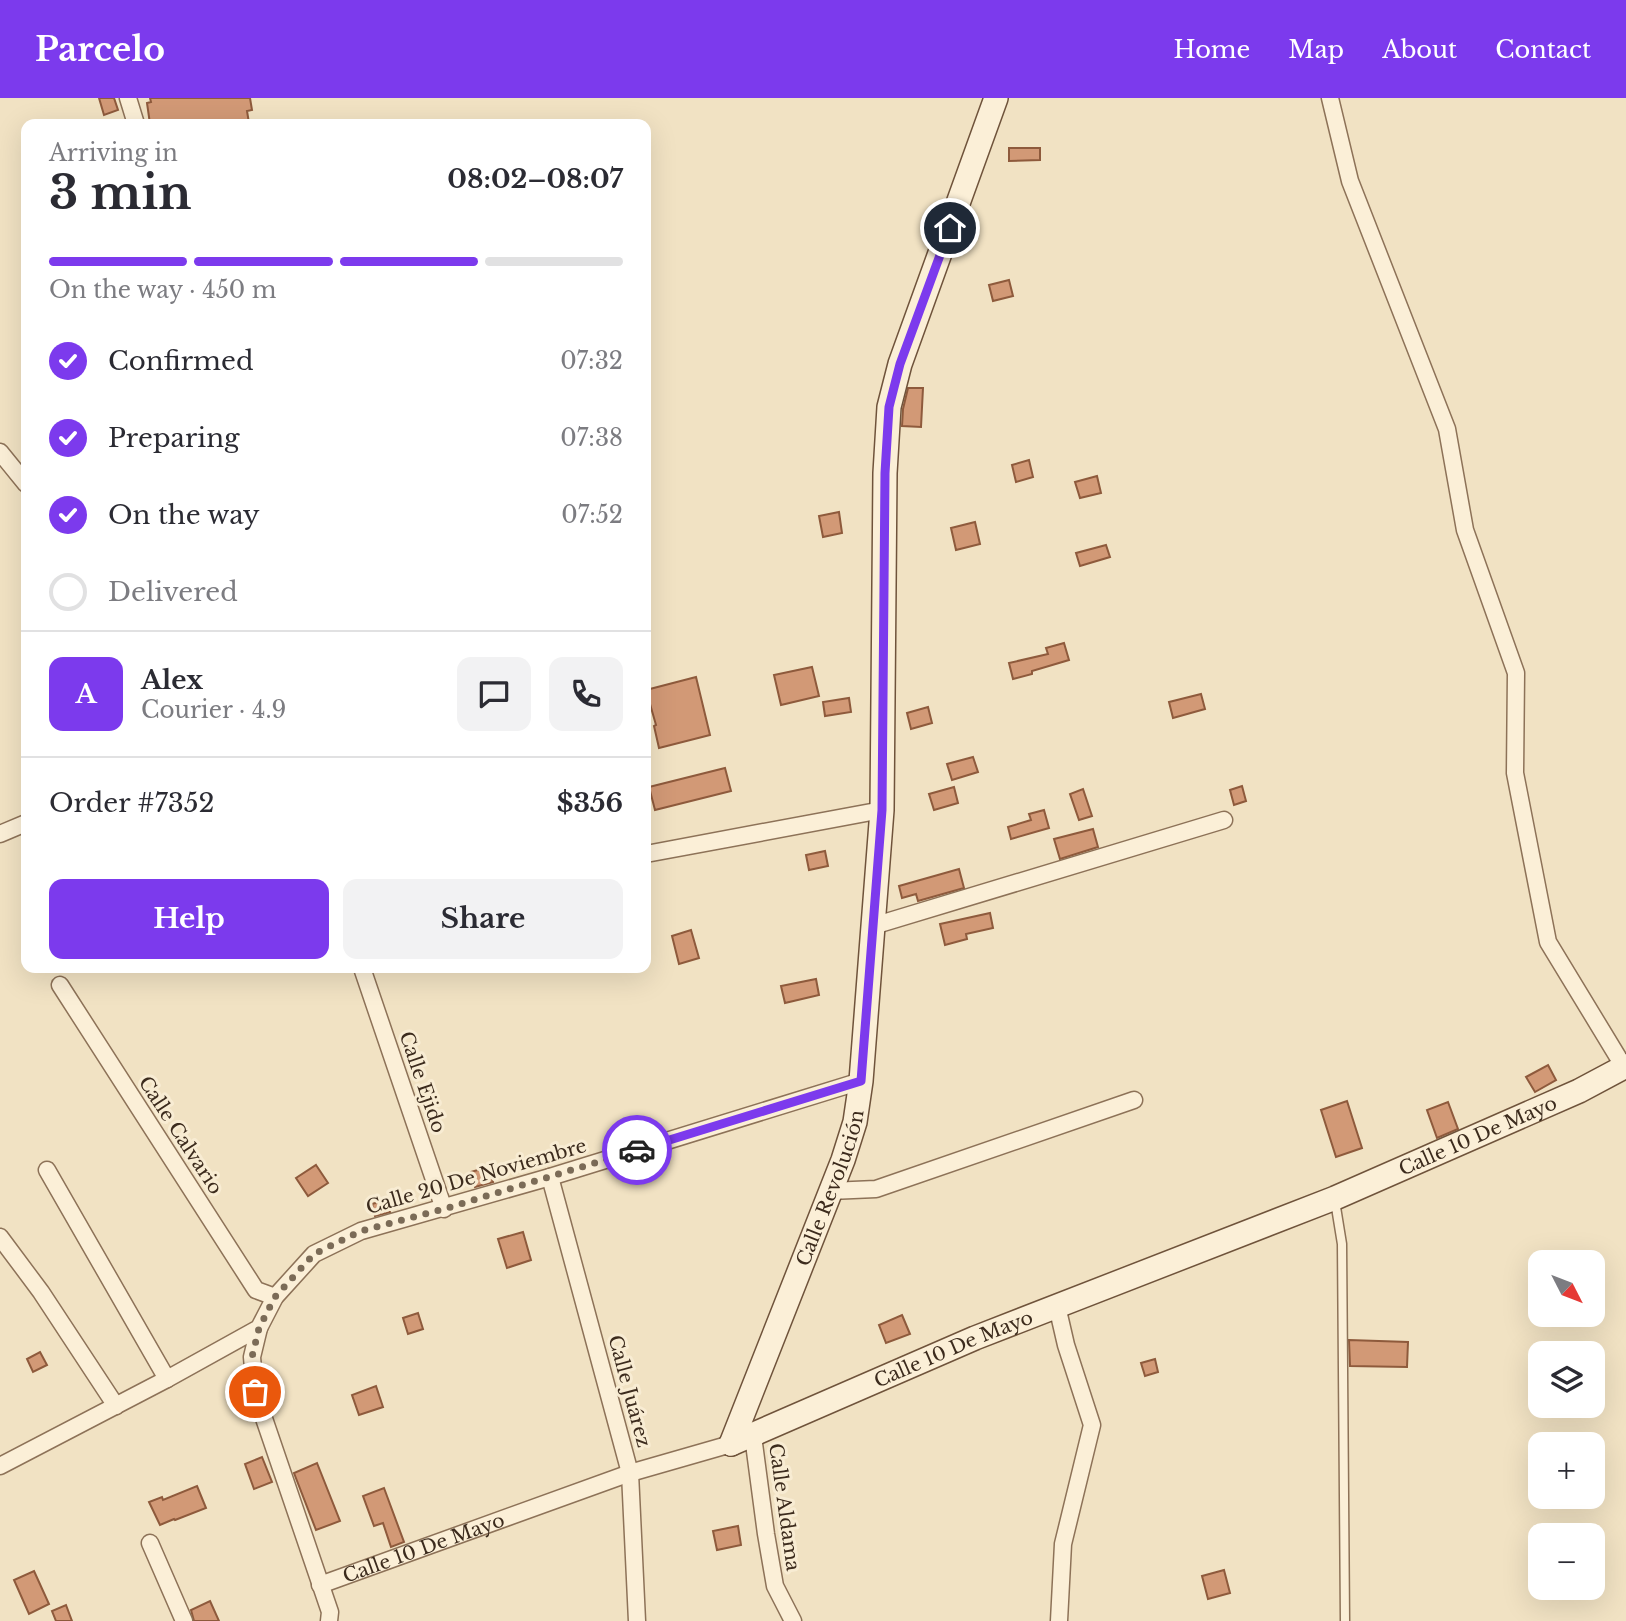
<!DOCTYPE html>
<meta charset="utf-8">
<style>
body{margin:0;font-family:"Libre Baskerville",serif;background:#f2f2f3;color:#2b2b33;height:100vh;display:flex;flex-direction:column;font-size:26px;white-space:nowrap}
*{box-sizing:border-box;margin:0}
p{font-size:23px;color:#7c7c81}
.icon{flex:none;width:38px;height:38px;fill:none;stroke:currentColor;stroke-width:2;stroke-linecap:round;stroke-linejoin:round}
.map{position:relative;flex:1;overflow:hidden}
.drawer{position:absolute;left:21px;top:21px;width:630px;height:854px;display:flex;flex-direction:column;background:#fff;border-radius:14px;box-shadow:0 7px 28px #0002}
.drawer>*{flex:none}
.needle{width:46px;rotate:132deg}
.fabs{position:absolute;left:1528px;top:1152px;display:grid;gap:14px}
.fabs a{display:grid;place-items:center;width:77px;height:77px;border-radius:14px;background:#fff;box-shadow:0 7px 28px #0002;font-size:35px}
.pin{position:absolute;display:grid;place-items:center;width:60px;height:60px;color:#fff;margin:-30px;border:4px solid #fff;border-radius:50%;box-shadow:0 2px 7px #0007}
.courier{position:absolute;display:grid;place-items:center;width:70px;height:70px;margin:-35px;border:5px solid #7c3aed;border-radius:50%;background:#fff;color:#222;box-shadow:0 2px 9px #0007}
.summary em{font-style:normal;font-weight:700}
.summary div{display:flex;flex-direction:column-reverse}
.summary{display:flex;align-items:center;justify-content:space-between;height:119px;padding:0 28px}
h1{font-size:46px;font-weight:700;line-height:52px}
.bar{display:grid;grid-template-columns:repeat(4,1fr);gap:10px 7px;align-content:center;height:84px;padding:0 28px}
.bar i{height:9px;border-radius:5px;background:#e1e1e2}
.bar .on{background:#7c3aed}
.bar p{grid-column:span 4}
.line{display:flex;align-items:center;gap:18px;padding:0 28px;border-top:2px solid #e1e1e2}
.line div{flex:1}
.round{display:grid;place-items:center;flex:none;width:74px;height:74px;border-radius:14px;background:#f2f2f3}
ol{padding:0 28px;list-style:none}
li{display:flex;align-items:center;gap:21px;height:77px}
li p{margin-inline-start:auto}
li .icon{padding:7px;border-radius:50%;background:#7c3aed;color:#fff;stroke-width:4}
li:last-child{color:#7c7c81}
li i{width:38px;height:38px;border:4px solid #e1e1e2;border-radius:50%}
.button{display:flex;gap:14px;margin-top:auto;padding:14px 28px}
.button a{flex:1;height:80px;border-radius:14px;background:#7c3aed;color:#fff;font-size:28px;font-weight:700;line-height:80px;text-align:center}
.button a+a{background:#f2f2f3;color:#2b2b33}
header{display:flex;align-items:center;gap:42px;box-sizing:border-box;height:98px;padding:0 35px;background:#7c3aed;color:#fff}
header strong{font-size:33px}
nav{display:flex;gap:38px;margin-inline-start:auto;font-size:24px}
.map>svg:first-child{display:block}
</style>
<header>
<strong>Parcelo</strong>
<nav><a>Home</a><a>Map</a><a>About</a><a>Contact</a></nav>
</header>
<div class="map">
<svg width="1626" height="1523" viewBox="0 0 1626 1523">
<rect width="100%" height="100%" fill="#f1e2c3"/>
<g fill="#d29976" stroke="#8e5a3c" stroke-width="2">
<polygon points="99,0 114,0 118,12 104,17"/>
<polygon points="150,0 250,0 252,12 247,13 249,25 242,26 150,26 147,5 151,4"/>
<polygon points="1009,50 1040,50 1040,62 1009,63"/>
<polygon points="1009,182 1013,198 993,203 989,187"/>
<polygon points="908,290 923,290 921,329 902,328 903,311"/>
<polygon points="1029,362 1033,379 1016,384 1012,367"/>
<polygon points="1097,378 1101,395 1080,400 1075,384"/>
<polygon points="839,414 842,435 823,439 819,418"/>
<polygon points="975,424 980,446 956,452 951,430"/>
<polygon points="1106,447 1110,459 1080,468 1076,455"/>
<polygon points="1064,545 1069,562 1032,573 1032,576 1013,581 1009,565 1048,556 1046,550"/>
<polygon points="812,569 819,598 781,607 774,577"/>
<polygon points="696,579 710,637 659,650 654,628 656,627 646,592"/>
<polygon points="1201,596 1205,611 1173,620 1169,604"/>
<polygon points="849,600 851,614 825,618 823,604"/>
<polygon points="928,609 932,625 911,631 907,615"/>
<polygon points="973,659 978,674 952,682 947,666"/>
<polygon points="725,670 731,693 655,712 649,689"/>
<polygon points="1242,688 1246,703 1234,707 1230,692"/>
<polygon points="954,689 958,705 934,712 929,696"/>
<polygon points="1083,691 1092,718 1079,722 1070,696"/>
<polygon points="1044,712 1049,730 1011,741 1008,729 1031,722 1029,716"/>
<polygon points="1093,731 1098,749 1060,761 1054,741"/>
<polygon points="825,753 828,768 809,772 806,757"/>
<polygon points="959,771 964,790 918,803 916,796 902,800 899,788"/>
<polygon points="990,815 993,830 966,836 967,841 945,847 940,826"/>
<polygon points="691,832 699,860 679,866 672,838"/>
<polygon points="816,881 819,897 785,905 781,888"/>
<polygon points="1548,967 1556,982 1535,994 1526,979"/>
<polygon points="1347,1003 1362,1050 1336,1059 1321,1012"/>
<polygon points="1448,1004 1458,1031 1437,1040 1427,1012"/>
<polygon points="316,1067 328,1085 308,1098 296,1080"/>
<polygon points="488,1069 493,1084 475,1089 471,1074"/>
<polygon points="386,1102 390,1114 375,1118 372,1106"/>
<polygon points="523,1134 531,1162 507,1170 498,1141"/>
<polygon points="418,1215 423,1231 408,1236 403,1220"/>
<polygon points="902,1217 910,1236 886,1245 879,1227"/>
<polygon points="1349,1242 1408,1244 1407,1269 1350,1268"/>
<polygon points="40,1254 47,1267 33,1274 27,1261"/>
<polygon points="1155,1261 1158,1274 1145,1278 1141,1265"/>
<polygon points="376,1288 383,1309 359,1317 352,1297"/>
<polygon points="262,1359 272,1384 254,1391 245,1366"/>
<polygon points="317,1365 340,1423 316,1432 294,1375"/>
<polygon points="197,1388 206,1410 175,1422 174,1421 160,1427 149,1404 162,1399 163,1402"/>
<polygon points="384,1390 404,1444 391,1449 383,1425 374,1428 363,1398"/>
<polygon points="738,1428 741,1447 717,1452 713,1433"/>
<polygon points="1224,1472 1230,1495 1208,1501 1202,1478"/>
<polygon points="34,1473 49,1506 29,1516 14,1482"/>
<polygon points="210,1503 219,1523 194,1523 191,1512"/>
<polygon points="66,1507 72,1523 56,1523 52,1513"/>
</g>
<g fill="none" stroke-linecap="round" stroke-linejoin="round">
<g stroke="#8d7258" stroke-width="11">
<polyline id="lane" points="1335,1103 1342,1146 1345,1523"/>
</g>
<g stroke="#8d7258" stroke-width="19">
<g id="street">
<polyline points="128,0 136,26"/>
<polyline points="1330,0 1350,83 1447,331 1465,432 1516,575 1515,675 1548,844 1624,969"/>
<polyline points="0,354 26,386"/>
<polyline points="0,736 26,725"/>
<polyline points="646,756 882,712"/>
<polyline points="873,828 1224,722"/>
<polyline points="362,870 444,1111"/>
<polyline points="60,887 256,1192 275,1199"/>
<polyline points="47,1072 167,1281"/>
<polyline points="550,1079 630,1375 637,1523"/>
<polyline points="830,1093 876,1091 1134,1002"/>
<polyline points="0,1139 41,1194 116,1308"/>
<polyline points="1057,1208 1066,1247 1092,1327 1063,1446 1059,1523"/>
<polyline points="259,1230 252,1259 255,1294 330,1514 329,1523"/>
<polyline points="753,1338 766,1436 775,1488 793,1523"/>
<polyline points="0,1368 167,1281 259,1230 275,1199 314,1156 361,1133 550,1079 861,983"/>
<polyline points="150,1445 184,1523"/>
<path id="s1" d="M320,1487L630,1375L731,1346"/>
</g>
</g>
<g stroke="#6f533b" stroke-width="26">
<g id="secondary">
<path id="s2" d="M731,1346L843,1062L855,1024L861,983L882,712L885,375L889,309L900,266L996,0"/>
<path id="s3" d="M731,1346L975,1240L1335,1100L1579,993L1626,968"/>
</g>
</g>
<use href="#lane" stroke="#fbefd7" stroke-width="8"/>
<use href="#street" stroke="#fbefd7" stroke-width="16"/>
<use href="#secondary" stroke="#fbefd7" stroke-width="23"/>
</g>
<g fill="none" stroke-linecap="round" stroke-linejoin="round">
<polyline stroke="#7b6b57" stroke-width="7" stroke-dasharray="0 12.6" points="255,1294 252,1259 259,1230 275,1199 314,1156 361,1133 444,1111 637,1052"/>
<polyline stroke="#7c3aed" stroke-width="9" points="637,1052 861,983 882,712 885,375 889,309 900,266 950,130"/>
</g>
<g text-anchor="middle" stroke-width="6" stroke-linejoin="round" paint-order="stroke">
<g font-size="19" fill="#3c2b1d" stroke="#f8ecd3">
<text transform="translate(423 984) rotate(71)" y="7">Calle Ejido</text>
<text transform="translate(181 1037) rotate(57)" y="7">Calle Calvario</text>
<text dy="7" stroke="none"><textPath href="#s3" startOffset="808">Calle 10 De Mayo</textPath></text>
<text transform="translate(476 1078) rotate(-16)" y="7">Calle 20 De Noviembre</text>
<text dy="7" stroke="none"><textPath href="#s2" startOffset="275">Calle Revolución</textPath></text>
<text dy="7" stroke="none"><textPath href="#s3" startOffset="242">Calle 10 De Mayo</textPath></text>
<text transform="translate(630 1293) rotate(75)" y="7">Calle Juárez</text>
<text transform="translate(785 1409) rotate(82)" y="7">Calle Aldama</text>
<text dy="7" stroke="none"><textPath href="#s1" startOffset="110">Calle 10 De Mayo</textPath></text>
</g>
</g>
</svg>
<div class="fabs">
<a><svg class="needle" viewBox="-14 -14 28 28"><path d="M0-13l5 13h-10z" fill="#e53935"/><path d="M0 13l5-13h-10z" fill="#7c7c81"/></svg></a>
<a><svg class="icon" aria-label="layers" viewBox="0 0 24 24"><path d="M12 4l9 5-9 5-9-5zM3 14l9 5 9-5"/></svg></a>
<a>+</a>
<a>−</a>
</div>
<div class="pin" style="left:255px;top:1294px;background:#ea580c"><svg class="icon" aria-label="bag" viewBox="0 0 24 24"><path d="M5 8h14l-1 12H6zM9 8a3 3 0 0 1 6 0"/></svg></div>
<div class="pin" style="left:950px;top:130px;background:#1f2937"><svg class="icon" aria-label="home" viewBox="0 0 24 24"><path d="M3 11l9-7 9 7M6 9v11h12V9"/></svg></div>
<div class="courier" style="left:637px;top:1052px"><svg class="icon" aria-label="car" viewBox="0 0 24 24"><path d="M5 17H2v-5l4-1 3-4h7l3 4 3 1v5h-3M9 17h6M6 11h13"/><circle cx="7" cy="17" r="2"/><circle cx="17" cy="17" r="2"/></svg></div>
<section class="drawer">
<div class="summary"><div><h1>3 min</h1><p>Arriving in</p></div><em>08:02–08:07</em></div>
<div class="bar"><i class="on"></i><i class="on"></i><i class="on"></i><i></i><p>On the way · 450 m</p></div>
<ol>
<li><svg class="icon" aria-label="check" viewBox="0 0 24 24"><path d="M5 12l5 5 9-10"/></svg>Confirmed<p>07:32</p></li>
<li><svg class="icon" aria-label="check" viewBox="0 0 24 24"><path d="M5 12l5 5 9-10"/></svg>Preparing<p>07:38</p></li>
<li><svg class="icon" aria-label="check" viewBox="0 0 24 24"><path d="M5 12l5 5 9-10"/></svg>On the way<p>07:52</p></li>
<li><i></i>Delivered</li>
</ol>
<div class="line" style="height:126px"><b class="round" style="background:#7c3aed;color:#fff">A</b><div><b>Alex</b><p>Courier · 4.9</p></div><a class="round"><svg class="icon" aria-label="chat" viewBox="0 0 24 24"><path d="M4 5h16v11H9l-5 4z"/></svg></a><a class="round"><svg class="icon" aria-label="phone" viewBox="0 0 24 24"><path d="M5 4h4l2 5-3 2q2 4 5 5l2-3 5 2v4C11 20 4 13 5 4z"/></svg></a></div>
<div class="line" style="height:91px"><div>Order #7352</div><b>$356</b></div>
<div class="button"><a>Help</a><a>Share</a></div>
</section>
</div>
